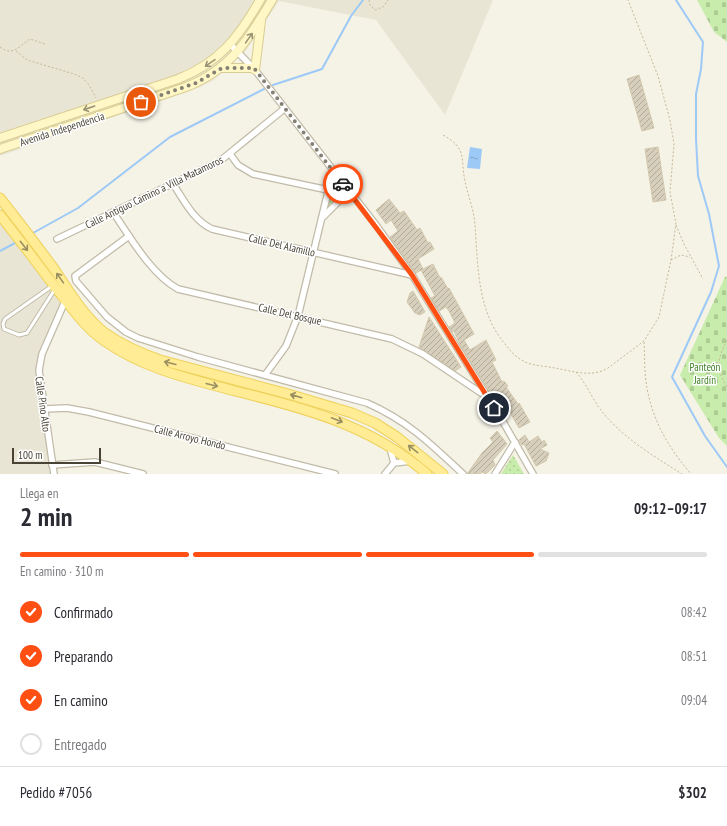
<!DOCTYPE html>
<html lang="es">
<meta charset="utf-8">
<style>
body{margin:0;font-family:"PT Sans Narrow",sans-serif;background:#f2f2f3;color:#2b2b33;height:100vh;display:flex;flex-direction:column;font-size:15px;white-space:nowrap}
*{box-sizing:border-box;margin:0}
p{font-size:13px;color:#7c7c81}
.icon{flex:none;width:22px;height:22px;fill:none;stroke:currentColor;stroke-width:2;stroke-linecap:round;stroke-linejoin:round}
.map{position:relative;height:474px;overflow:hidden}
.side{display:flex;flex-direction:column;background:#fff;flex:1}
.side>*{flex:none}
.scale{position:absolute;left:12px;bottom:10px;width:89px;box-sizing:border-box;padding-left:4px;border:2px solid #484335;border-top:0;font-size:11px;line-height:14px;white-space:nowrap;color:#484335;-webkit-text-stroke:3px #fff;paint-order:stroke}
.pin{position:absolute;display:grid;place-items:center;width:34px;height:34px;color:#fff;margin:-17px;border:2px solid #fff;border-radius:50%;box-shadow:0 1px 4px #0007}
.courier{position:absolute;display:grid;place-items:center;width:40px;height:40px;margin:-20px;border:3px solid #ff4f13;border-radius:50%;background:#fff;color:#222;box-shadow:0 1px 5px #0007}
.summary em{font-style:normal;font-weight:700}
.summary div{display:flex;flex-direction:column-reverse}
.summary{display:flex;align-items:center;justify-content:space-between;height:68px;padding:0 20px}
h1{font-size:26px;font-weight:700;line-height:30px}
.bar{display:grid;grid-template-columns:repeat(4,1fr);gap:6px 4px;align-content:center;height:48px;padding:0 20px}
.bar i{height:5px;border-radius:3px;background:#e1e1e2}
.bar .current{background:#ff4f13}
.bar p{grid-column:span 4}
.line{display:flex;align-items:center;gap:10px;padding:0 20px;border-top:1px solid #e1e1e2}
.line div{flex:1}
ol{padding:0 20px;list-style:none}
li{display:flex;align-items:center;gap:12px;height:44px}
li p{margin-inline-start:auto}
li .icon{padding:4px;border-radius:50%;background:#ff4f13;color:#fff;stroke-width:4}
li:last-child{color:#7c7c81}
li i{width:22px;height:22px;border:2px solid #e1e1e2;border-radius:50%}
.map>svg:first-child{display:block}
</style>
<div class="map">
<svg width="727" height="474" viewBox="0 0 727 474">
<defs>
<pattern id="green-dots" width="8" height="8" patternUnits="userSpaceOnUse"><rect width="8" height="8" fill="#c8ecab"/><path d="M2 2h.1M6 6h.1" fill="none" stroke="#adcc94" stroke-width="1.8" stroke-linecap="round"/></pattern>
<pattern id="cemetery-stones" width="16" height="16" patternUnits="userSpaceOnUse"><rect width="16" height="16" fill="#c8ecab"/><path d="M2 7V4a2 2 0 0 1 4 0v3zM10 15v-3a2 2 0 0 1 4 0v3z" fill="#adcc94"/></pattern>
<pattern id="water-ripples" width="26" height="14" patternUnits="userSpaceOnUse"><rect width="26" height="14" fill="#9dc9f7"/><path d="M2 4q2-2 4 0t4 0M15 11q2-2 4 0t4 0" fill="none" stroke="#82a5c9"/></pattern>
<pattern id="building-hatch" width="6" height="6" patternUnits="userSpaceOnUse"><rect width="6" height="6" fill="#d7cfbb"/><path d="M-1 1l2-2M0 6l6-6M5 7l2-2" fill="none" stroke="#b0aa99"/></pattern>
</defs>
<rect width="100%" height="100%" fill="#f5f2e6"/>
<g fill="#e9e5d4">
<polygon points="0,0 493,0 445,115 376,20 279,1 245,52 214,80 198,88 0,156"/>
<polygon points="0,211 64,295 41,355 39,369 53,474 0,474"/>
</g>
<g fill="url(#green-dots)">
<polygon points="335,179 344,191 328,207"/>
<polygon points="513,455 524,474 501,474"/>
</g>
<g fill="url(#cemetery-stones)">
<polygon points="697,0 727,0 727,42 714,32"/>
<polygon points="727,276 727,446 719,438 680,375 725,277"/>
</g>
<polygon fill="url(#water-ripples)" points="470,147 482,149 480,169 467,168"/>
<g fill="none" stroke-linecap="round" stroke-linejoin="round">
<g stroke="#9dc9f7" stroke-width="2">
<polyline points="676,0 703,42 701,69 696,94 696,139 698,176 709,214 719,266 711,292 672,377 705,436 727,467"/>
<polyline points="273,85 322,69 351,16 363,0"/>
<polyline points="33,233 78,208 170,137 264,89"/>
<polyline points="0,251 15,243"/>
</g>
</g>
<g fill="url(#building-hatch)" stroke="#d3c8ad">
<polygon points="639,75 654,128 642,131 627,79"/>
<polygon points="658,147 666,200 653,202 645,149"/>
<polygon points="389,199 400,213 404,211 417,230 420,228 428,243 430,242 434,249 418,259 423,269 416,273 390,237 398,231 391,220 386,224 376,210"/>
<polygon points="433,264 440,278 441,277 448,289 449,288 474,334 464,340 470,350 486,340 496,360 492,362 502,382 504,381 508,386 506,387 518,404 519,403 530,422 519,428 507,407 501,410 460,344 454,331 453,332 450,329 449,327 455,323 449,311 446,307 439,311 431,298 435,296 421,270"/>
<polygon points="413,291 425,312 420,315 415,313 407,302 410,293"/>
<polygon points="429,317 461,367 455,371 419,347"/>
<polygon points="497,431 507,444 493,460 495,465 486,474 481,472 480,474 467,474 482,453 493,442 490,438"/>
<polygon points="525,435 529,442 538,436 542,442 544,440 547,445 540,449 549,453 546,461 536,466 524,444 522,445 519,440"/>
</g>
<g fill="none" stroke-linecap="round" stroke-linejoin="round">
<g stroke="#c1bba8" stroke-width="5">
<polyline id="service" points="52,286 5,319 3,324 4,329 19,335 27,333 55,289"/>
</g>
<g stroke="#c1bba8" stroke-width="8">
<g id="minor">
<polyline points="230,44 255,70 376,225 412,275 502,420 533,474"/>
<polyline points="230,154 238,165 253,174 328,190"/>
<path d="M173,184C184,200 193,220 212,229L412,275"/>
<path d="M113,212C130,237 151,274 178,289L392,339L423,354L484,395"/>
<polyline points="322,218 349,191"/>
<path d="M129,236L75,276L76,281L107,317L126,332L138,338L198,357L367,403C408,421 431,444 463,474"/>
<polyline points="57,239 220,161 284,109"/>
<polyline points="265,375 286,346 298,316 333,171"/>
<polyline points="44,409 67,408 89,412 335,474"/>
<polyline points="390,448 394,463"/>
<polyline points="52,465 95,462 143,474"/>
<polyline points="54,474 39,370 42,354 66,299"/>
<polyline points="385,474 394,463 411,461"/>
<polyline points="495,474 515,442"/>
</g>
</g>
<g stroke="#d8cd92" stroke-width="10">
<g id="secondary">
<polyline points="221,68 254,68"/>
<polyline points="255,70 261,21"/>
<path d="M0,138L178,79C219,63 239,37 260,0"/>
<path d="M0,149L186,87C230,70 249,39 272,0"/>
</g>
</g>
<g stroke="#eed15b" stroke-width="11">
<g id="primary">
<path d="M0,198C18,221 35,243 52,266C68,289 83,316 105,333C122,345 140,353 160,360L288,394L352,413L375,423L397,437L443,474"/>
<path d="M0,215C19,239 37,263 55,287C71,307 85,328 106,342C145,369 191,379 235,391C305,408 372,426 427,474"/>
</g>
</g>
<g stroke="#c4b998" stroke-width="1" stroke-dasharray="2 2" stroke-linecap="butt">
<polyline points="369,0 370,5 375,10 383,7 388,0"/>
<path d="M0,47C13,57 19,46 30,39L45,44"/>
<polyline points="16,51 27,60 74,74 83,78 89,85 96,98"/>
<path d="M443,135C468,149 460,158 465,181C468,196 474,210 475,225C478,266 477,311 505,344C510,351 517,358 525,362C534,366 545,366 555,368C572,371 592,378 608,368L644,341L659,317L671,260L676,224L670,192L674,144L670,120L658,76L628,0"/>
<polyline points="676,225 684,244 703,279"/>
<polyline points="671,260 681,255 690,257"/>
<path d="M727,340C717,362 715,366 727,387"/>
<path d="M644,342C645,357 644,373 647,388C653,422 669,448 691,474"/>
<path d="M576,372C585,382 590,394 598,406C618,435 652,455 682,474"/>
</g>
<use href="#service" stroke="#fff" stroke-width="3"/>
<use href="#minor" stroke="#fff" stroke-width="5.5"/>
<use href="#secondary" stroke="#fff7c6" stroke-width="8"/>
<use href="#primary" stroke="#ffec95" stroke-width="9"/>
</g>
<defs><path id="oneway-shaft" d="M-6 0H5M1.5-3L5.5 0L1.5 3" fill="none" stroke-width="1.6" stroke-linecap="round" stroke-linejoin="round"/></defs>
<g stroke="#9a9476">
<use href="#oneway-shaft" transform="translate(249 38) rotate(-55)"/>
<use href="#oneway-shaft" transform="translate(210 63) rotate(145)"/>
<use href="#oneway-shaft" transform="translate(89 108) rotate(161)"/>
</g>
<g stroke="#9a8f60">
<use href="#oneway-shaft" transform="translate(24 246) rotate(52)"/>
<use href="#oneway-shaft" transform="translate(60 278) rotate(-125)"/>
<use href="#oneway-shaft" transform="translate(170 363) rotate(-166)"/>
<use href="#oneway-shaft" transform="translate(212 385) rotate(14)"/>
<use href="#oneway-shaft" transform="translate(296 396) rotate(-164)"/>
<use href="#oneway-shaft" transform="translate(337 420) rotate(21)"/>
<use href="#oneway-shaft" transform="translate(413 449) rotate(-142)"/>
</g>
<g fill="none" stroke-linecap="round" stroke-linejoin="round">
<polyline stroke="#858073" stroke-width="4" stroke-dasharray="0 7.2" points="141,102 196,83 222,68 254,68 343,184"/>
<polyline stroke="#ff4f13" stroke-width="5" points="343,184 412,275 494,408"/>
</g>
<g text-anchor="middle" stroke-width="3" stroke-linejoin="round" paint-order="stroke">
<g font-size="11" fill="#484335" stroke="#fff">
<text transform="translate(62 129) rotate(-18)" y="4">Avenida Independencia</text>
<text transform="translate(154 192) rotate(-26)" y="4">Calle Antiguo Camino a Villa Matamoros</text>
<text transform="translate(282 245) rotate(13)" y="4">Calle Del Alamillo</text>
<text transform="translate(290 314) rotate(13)" y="4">Calle Del Bosque</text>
<text transform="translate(43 404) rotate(82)" y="4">Calle Pino Alto</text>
<text transform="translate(190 437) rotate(14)" y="4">Calle Arroyo Hondo</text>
</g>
<g font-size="11" fill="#3c7f22" stroke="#fff">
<text x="705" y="371">Panteón<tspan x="705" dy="13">Jardín</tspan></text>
</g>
</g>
</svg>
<div class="scale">100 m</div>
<div class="pin" style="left:141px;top:102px;background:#ea580c"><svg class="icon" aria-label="bag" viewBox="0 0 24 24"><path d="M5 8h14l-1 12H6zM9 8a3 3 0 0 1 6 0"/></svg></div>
<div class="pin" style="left:494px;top:408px;background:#1f2937"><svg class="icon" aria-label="home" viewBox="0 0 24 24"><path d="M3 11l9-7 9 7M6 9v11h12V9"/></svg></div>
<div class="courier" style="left:343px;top:184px"><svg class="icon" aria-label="car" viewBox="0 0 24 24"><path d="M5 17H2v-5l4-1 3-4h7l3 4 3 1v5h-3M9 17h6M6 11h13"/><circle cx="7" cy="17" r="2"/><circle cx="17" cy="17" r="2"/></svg></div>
</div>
<section class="side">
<div class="summary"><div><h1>2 min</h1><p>Llega en</p></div><em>09:12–09:17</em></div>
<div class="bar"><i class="current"></i><i class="current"></i><i class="current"></i><i></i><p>En camino · 310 m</p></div>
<ol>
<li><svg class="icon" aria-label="check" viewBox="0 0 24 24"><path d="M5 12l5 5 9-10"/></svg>Confirmado<p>08:42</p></li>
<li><svg class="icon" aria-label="check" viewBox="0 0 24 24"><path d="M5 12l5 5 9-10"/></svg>Preparando<p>08:51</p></li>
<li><svg class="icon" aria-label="check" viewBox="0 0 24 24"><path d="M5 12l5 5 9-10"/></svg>En camino<p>09:04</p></li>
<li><i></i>Entregado</li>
</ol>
<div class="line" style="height:52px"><div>Pedido #7056</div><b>$302</b></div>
</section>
